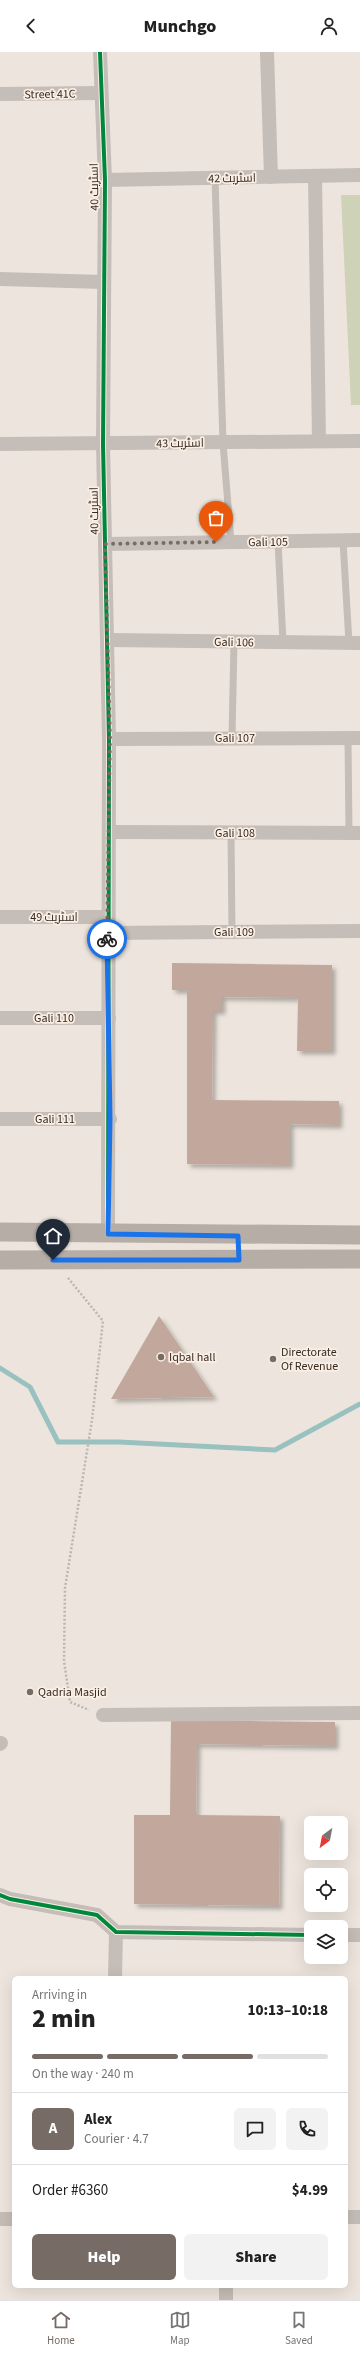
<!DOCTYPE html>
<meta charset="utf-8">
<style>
body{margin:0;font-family:"Source Sans 3",Cairo,sans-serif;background:#f2f2f2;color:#222;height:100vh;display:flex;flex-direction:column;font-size:15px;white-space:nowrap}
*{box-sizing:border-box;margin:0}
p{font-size:13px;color:#767676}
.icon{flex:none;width:22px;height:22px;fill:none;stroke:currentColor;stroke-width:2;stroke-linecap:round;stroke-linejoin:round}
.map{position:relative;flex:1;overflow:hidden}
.drawer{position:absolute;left:12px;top:1924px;width:336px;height:312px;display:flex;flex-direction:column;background:#fff;border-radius:6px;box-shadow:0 4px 16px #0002}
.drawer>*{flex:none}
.needle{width:26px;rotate:212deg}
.tools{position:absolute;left:304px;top:1764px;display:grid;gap:8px}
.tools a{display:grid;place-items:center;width:44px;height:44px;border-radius:6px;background:#fff;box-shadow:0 4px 16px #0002;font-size:20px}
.pin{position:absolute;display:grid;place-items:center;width:34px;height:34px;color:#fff;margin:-41px -17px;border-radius:50% 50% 50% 0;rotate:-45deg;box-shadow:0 0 4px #0007}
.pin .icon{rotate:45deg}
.courier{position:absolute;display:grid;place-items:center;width:40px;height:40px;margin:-20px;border:3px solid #1a73e8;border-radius:50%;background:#fff;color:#222;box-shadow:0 1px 5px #0007}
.headline em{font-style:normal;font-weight:800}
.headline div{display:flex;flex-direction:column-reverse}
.headline{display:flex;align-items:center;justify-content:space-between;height:68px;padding:0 20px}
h1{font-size:26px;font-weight:800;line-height:30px}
.bar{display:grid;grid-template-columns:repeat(4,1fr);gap:6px 4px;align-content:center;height:48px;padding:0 20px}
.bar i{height:5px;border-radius:3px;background:#e0e0e0}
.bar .active{background:#766b65}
.bar p{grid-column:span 4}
.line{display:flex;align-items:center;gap:10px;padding:0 20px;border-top:1px solid #e0e0e0}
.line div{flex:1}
.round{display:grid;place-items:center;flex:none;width:42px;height:42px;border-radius:6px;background:#f2f2f2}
.cta{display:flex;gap:8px;margin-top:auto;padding:8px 20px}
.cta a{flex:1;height:46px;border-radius:6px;background:#766b65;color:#fff;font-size:16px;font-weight:800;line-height:46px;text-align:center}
.cta a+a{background:#f2f2f2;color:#222}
header{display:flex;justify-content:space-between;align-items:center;height:52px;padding:0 20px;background:#fff;font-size:18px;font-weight:800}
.menu{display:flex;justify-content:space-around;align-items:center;height:56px;border-top:1px solid #e0e0e0;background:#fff;font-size:11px;color:#767676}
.menu a{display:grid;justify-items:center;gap:2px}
.menu .active{color:#766b65}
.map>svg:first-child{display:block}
</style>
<header><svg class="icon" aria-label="back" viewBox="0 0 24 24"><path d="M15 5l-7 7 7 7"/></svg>Munchgo<svg class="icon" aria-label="person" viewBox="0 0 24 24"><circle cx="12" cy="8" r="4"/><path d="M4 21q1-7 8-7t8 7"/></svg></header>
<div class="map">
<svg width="360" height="2248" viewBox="0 0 360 2248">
<defs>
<filter id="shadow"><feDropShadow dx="3.5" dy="3.5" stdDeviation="2" flood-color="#0004"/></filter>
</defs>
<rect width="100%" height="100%" fill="#ede5dd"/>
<polygon fill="#ced2b6" points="341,143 360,143 360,353 351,353"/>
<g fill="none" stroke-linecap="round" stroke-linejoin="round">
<polyline stroke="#98c1bf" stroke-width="5" points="0,1316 30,1335 58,1390 119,1390 275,1398 360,1352"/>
</g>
<g fill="#c2a79d" filter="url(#shadow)">
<polygon points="172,911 332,913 332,999 297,999 298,946 222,945 222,959 213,959 212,1048 339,1049 339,1073 290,1072 290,1113 187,1112 187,938 172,938"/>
<polygon points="159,1264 214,1345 111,1347"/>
<polygon points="171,1668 335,1670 335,1694 197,1692 196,1763 280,1764 279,1854 134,1852 134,1763 170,1763"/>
</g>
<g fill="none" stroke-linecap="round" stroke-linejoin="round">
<polyline stroke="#beb5af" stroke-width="2.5" stroke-dasharray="2 2" stroke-linecap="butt" points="68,1226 103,1269 92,1368 65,1536 64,1609 70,1650 89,1658"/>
<g stroke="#c5bdb7" stroke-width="7">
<polyline points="215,126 223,391 231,490"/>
<polyline points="343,489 349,591"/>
<polyline points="278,490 283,590"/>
<polyline points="232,685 234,590"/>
<polyline points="348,686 349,781"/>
<polyline points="231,781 232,880"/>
</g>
<g stroke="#c5bdb7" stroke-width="14">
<polyline points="100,0 105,128 103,392 109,687 108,1181"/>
<polyline points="267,0 271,125"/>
<polyline points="0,42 101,41"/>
<polyline points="315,125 319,389"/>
<polyline points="105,128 360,123"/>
<polyline points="0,227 104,230"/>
<polyline points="0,392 360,389"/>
<polyline points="105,492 360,488"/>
<polyline points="108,588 360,591"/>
<polyline points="109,687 360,686"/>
<polyline points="109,780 360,781"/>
<polyline points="0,865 108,865"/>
<polyline points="107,881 360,879"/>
<polyline points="0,966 109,966"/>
<polyline points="0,1067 110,1067"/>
<polyline points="103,1663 360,1661"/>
<polyline points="0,1692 1,1691"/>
<polyline points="0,1843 10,1847 97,1863 116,1880 311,1883"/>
<polyline points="341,1883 360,1883"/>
<polyline points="115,1926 116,1880"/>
<polyline points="346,2165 360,2165"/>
<polyline points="0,2167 14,2167"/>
<polyline points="226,2234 226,2248"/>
</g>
<g stroke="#b6ada7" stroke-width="19">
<polyline points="0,1180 360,1183"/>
<polyline points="0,1208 360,1207"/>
</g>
<g stroke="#fbefe3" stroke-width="6">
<g id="cycleway">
<polyline points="100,0 105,128 103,392 109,687 108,1181"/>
<polyline points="0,1843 10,1847 97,1863 116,1880 311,1883"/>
</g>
</g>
<use href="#cycleway" stroke="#00873e" stroke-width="4"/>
</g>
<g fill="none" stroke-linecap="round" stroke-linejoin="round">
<polyline stroke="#766b65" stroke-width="4" stroke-dasharray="0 7.2" points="107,887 110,687 105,492 216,490"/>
<polyline stroke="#1a73e8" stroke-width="5" points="53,1208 239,1208 238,1184 108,1182 110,1067 107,887"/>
</g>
<g fill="#766b65" stroke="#fbefe3" stroke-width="1.5">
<circle cx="161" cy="1305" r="4"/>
<circle cx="273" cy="1307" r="4"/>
<circle cx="30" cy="1640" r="4"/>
</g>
<g text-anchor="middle" stroke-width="3.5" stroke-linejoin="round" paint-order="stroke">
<g font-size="12" fill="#362a25" stroke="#fbefe3">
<text transform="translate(50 42) rotate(-1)" y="4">Street 41C</text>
<text transform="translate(232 126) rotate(-1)" y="4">اسٹریٹ 42</text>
<text transform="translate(94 135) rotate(-91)" y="4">اسٹریٹ 40</text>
<text transform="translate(180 391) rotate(-1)" y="4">اسٹریٹ 43</text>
<text transform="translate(94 459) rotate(-91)" y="4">اسٹریٹ 40</text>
<text transform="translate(268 490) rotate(-1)" y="4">Gali 105</text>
<text transform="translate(234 590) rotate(1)" y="4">Gali 106</text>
<text x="235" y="690">Gali 107</text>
<text x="235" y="785">Gali 108</text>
<text x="54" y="869">اسٹریٹ 49</text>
<text x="234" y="884">Gali 109</text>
<text x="54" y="970">Gali 110</text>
<text x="55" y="1071">Gali 111</text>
</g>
<g font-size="12" fill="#362a25" stroke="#fbefe3" text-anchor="start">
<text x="281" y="1304">Directorate<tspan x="281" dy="14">Of Revenue</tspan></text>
<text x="169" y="1309">Iqbal hall</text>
<text x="38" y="1644">Qadria Masjid</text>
</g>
</g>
</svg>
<div class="tools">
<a><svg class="needle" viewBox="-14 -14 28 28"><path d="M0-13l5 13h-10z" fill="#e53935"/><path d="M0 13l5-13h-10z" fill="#767676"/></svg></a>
<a><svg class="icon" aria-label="locate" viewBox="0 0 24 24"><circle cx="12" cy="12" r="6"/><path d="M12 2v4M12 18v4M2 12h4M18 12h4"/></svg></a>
<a><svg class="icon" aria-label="layers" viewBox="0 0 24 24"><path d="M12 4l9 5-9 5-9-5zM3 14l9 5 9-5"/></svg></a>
</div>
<div class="pin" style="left:216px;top:490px;background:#ea580c"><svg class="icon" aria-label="bag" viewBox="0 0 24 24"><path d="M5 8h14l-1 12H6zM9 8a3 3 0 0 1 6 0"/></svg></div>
<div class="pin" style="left:53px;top:1208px;background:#1f2937"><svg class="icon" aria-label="home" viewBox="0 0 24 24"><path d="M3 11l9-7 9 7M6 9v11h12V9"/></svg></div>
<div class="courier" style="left:107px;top:887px"><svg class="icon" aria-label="bike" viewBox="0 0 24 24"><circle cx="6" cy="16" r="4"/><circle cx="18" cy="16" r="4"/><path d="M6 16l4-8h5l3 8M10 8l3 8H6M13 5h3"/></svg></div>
<section class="drawer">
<div class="headline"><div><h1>2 min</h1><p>Arriving in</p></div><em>10:13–10:18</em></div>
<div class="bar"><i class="active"></i><i class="active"></i><i class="active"></i><i></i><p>On the way · 240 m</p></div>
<div class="line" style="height:72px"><b class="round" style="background:#766b65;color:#fff">A</b><div><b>Alex</b><p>Courier · 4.7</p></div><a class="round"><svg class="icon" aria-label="chat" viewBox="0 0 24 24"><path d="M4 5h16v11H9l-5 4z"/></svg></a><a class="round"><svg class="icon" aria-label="phone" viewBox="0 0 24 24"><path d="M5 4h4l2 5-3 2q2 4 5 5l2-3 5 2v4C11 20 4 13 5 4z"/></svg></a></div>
<div class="line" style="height:52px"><div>Order #6360</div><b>$4.99</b></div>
<div class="cta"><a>Help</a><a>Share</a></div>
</section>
</div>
<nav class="menu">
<a class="active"><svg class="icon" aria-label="home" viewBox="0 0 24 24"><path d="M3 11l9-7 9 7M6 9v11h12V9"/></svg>Home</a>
<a><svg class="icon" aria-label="map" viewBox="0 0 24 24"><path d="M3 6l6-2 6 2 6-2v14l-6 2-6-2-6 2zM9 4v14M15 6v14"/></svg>Map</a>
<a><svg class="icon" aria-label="saved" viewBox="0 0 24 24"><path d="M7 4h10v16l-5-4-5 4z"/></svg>Saved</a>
</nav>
